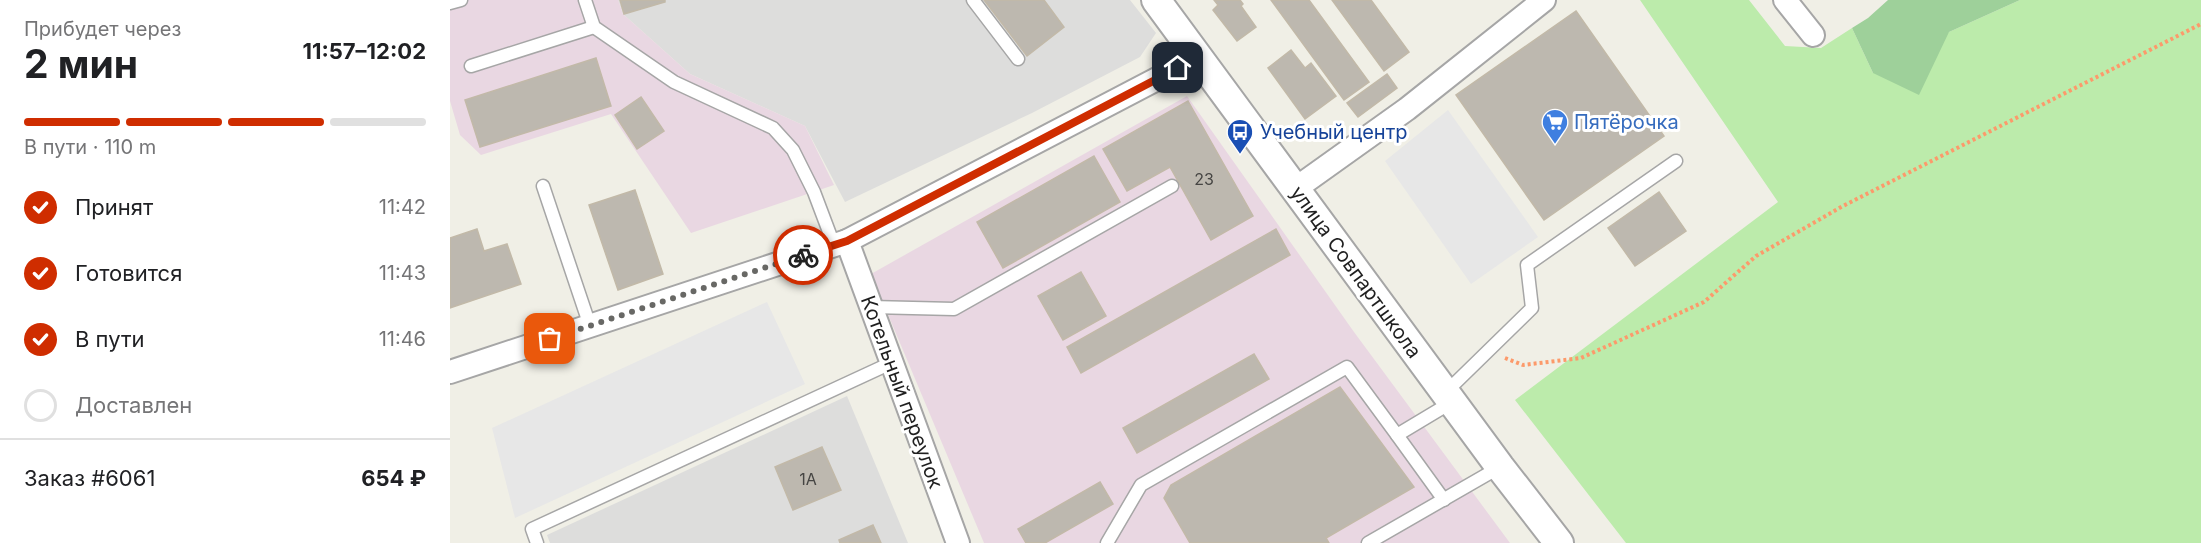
<!DOCTYPE html>
<html lang="ru">
<meta charset="utf-8">
<style>
body{margin:0;font-family:Inter,sans-serif;background:#f2f2f2;color:#202124;height:100vh;display:flex;flex-direction:column;font-size:22px;white-space:nowrap}
*{box-sizing:border-box;margin:0}
p{font-size:20px;color:#757577}
.icon{flex:none;width:33px;height:33px;fill:none;stroke:currentColor;stroke-width:2;stroke-linecap:round;stroke-linejoin:round}
.map{position:relative;flex:1;overflow:hidden}
.panel{display:flex;flex-direction:column;background:#fff;width:450px}
.panel>*{flex:none}
.pin{position:absolute;display:grid;place-items:center;width:51px;height:51px;color:#fff;margin:-26px;border-radius:12px;box-shadow:0 3px 9px #0006}
.courier{position:absolute;display:grid;place-items:center;width:60px;height:60px;margin:-30px;border:4px solid #cf2d00;border-radius:50%;background:#fff;color:#222;box-shadow:0 2px 8px #0007}
.overview em{font-style:normal;font-weight:700}
.overview div{display:flex;flex-direction:column-reverse}
.overview{display:flex;align-items:center;justify-content:space-between;height:102px;padding:0 24px}
h1{font-size:39px;font-weight:700;line-height:45px}
.bar{display:grid;grid-template-columns:repeat(4,1fr);gap:9px 6px;align-content:center;height:72px;padding:0 24px}
.bar i{height:8px;border-radius:4px;background:#e0e0e0}
.bar .on{background:#cf2d00}
.bar p{grid-column:span 4}
.line{display:flex;align-items:center;gap:15px;padding:0 24px;border-top:2px solid #e0e0e0}
.line div{flex:1}
ol{padding:0 24px;list-style:none}
li{display:flex;align-items:center;gap:18px;height:66px}
li p{margin-inline-start:auto}
li .icon{padding:6px;border-radius:50%;background:#cf2d00;color:#fff;stroke-width:4}
li:last-child{color:#757577}
li i{width:33px;height:33px;border:3px solid #e0e0e0;border-radius:50%}
main{display:flex;flex:1;min-height:0}
.map>svg:first-child{display:block}
</style>
<main>
<section class="panel">
<div class="overview"><div><h1>2 мин</h1><p>Прибудет через</p></div><em>11:57–12:02</em></div>
<div class="bar"><i class="on"></i><i class="on"></i><i class="on"></i><i></i><p>В пути · 110 m</p></div>
<ol>
<li><svg class="icon" aria-label="check" viewBox="0 0 24 24"><path d="M5 12l5 5 9-10"/></svg>Принят<p>11:42</p></li>
<li><svg class="icon" aria-label="check" viewBox="0 0 24 24"><path d="M5 12l5 5 9-10"/></svg>Готовится<p>11:43</p></li>
<li><svg class="icon" aria-label="check" viewBox="0 0 24 24"><path d="M5 12l5 5 9-10"/></svg>В пути<p>11:46</p></li>
<li><i></i>Доставлен</li>
</ol>
<div class="line" style="height:78px"><div>Заказ #6061</div><b>654 ₽</b></div>
</section>
<div class="map">
<svg width="1751" height="543" viewBox="0 0 1751 543">
<rect width="100%" height="100%" fill="#f0efe6"/>
<g fill="#dddddc">
<polygon points="168,0 680,0 706,33 690,57 582,113 395,202 355,126 240,74 173,14"/>
<polygon points="397,396 458,543 100,543 97,535"/>
</g>
<g fill="#e9d7e2">
<polygon points="0,0 168,0 173,14 240,74 355,126 384,185 241,233 161,114 31,155 10,135 0,101"/>
<polygon points="737,96 904,332 1060,543 534,543 421,274"/>
</g>
<polygon fill="#bcebab" points="1190,0 1299,0 1335,46 1371,48 1402,28 1423,73 1499,32 1570,0 1751,0 1751,543 1176,543 1065,400 1328,202"/>
<polygon fill="#9ed09a" points="1438,0 1570,0 1499,32 1469,95 1423,73 1402,28 1418,18"/>
<g fill="#e7e7e7">
<polygon points="998,110 1088,237 1021,284 935,161"/>
<polygon points="317,302 355,384 65,518 42,428"/>
</g>
<g fill="#bdb8af" stroke="#c2b9a8" stroke-width="1.5">
<polygon points="170,0 215,0 215,2 174,14"/>
<polygon points="534,0 594,0 614,27 577,56"/>
<polygon points="764,0 790,0 793,4 791,6 806,27 787,41 763,10 768,5"/>
<polygon points="821,0 859,0 919,82 894,100"/>
<polygon points="882,0 921,0 959,52 934,71"/>
<polygon points="1126,11 1214,136 1094,220 1006,95"/>
<polygon points="841,50 855,68 861,63 886,96 855,119 818,68"/>
<polygon points="146,58 161,106 30,147 15,100"/>
<polygon points="937,74 947,88 908,117 897,103"/>
<polygon points="191,97 214,131 187,149 165,115"/>
<polygon points="738,101 803,216 761,240 720,167 677,191 653,149"/>
<polygon points="644,156 670,202 553,268 527,222"/>
<polygon points="185,190 213,274 168,290 139,205"/>
<polygon points="1209,192 1236,231 1185,266 1158,228"/>
<polygon points="27,229 34,251 57,244 71,284 0,308 0,238"/>
<polygon points="826,229 840,255 631,373 617,347"/>
<polygon points="631,272 656,316 613,340 588,296"/>
<polygon points="804,354 819,379 687,453 673,428"/>
<polygon points="890,387 964,487 876,538 879,543 740,543 714,498 721,485"/>
<polygon points="372,447 391,490 343,510 325,467"/>
<polygon points="650,482 663,504 595,543 576,543 568,529"/>
<polygon points="423,525 431,543 390,543 389,540"/>
</g>
<g fill="none" stroke-linecap="round" stroke-linejoin="round">
<g stroke="#a6a6a6" stroke-width="15">
<g id="service">
<polyline points="135,0 144,27 224,82 323,128 343,150 364,192 384,245"/>
<polyline points="523,0 568,59"/>
<polyline points="0,3 11,0"/>
<polyline points="21,66 144,27"/>
<polyline points="93,186 140,326"/>
<polyline points="421,307 504,309 722,186"/>
<polyline points="995,393 1082,308 1077,265 1226,161"/>
<polyline points="947,435 994,500"/>
<polyline points="87,543 82,529 441,363"/>
<polyline points="657,543 691,485 897,367 947,435 1002,402"/>
<polyline points="918,543 1050,467"/>
</g>
</g>
<g stroke="#a6a6a6" stroke-width="26">
<g id="minor">
<polyline points="1335,0 1363,35"/>
<polyline points="845,189 957,109 1094,0"/>
<polyline points="397,241 508,543"/>
<polyline points="0,372 397,241 749,57"/>
</g>
</g>
<g stroke="#a6a6a6" stroke-width="32">
<polyline id="tertiary" points="706,0 1050,467 1109,543"/>
</g>
<polyline stroke="#fc9a6b" stroke-width="4" stroke-dasharray="3 3" stroke-linecap="butt" points="1055,358 1073,365 1131,358 1254,302 1306,256 1393,206 1751,24"/>
<use href="#service" stroke="#fff" stroke-width="12"/>
<use href="#minor" stroke="#fff" stroke-width="22"/>
<use href="#tertiary" stroke="#fff" stroke-width="28"/>
</g>
<g fill="none" stroke-linecap="round" stroke-linejoin="round">
<polyline stroke="#686865" stroke-width="6" stroke-dasharray="0 10.8" points="100,339 353,255"/>
<polyline stroke="#cf2d00" stroke-width="8" points="353,255 397,241 728,68"/>
</g>
<defs>
<g id="supermarket-pin" transform="scale(1.35)"><path d="M0 17L-7.5 6A9.5 9.5 0 1 1 7.5 6Z" fill="#3f7fe0" stroke="#fff"/><path d="M-6-5.5h2.5l.6 2H6L4.5 2H-2.5L-4.4-4H-6ZM-1.5 3.2a1.3 1.3 0 1 0 .1 0ZM3 3.2a1.3 1.3 0 1 0 .1 0Z" fill="#fff"/></g>
<g id="bus-pin" transform="scale(1.35)"><path d="M0 17L-7.5 6A9.5 9.5 0 1 1 7.5 6Z" fill="#1a4fb4" stroke="#fff"/><path d="M-5-6H5V4H4V6H2V4H-2V6H-4V4H-5ZM-3.5-4V0h7V-4ZM-3.5 1.2v1.5H-2V1.2ZM2 1.2v1.5H3.5V1.2Z" fill="#fff"/></g>
</defs>
<g fill-rule="evenodd">
<use href="#supermarket-pin" x="1105" y="122"/>
<use href="#bus-pin" x="790" y="132"/>
</g>
<g text-anchor="middle" stroke-width="6" stroke-linejoin="round" paint-order="stroke">
<g font-size="16" fill="#464543">
<text x="754" y="185">23</text>
<text x="358" y="485">1А</text>
</g>
<g font-size="20" fill="#366cbe" stroke="#fff" text-anchor="start">
<text x="1124" y="129">Пятёрочка</text>
</g>
<g font-size="20" fill="#164399" stroke="#fff" text-anchor="start">
<text x="810" y="139">Учебный центр</text>
</g>
<g font-size="20" fill="#1f1f1f" stroke="#fff">
<text transform="translate(906 272) rotate(54)" y="7">улица Совпартшкола</text>
<text transform="translate(452 392) rotate(70)" y="7">Котельный переулок</text>
</g>
</g>
</svg>
<div class="pin" style="left:100px;top:339px;background:#ea580c"><svg class="icon" aria-label="bag" viewBox="0 0 24 24"><path d="M5 8h14l-1 12H6zM9 8a3 3 0 0 1 6 0"/></svg></div>
<div class="pin" style="left:728px;top:68px;background:#1f2937"><svg class="icon" aria-label="home" viewBox="0 0 24 24"><path d="M3 11l9-7 9 7M6 9v11h12V9"/></svg></div>
<div class="courier" style="left:353px;top:255px"><svg class="icon" aria-label="bike" viewBox="0 0 24 24"><circle cx="6" cy="16" r="4"/><circle cx="18" cy="16" r="4"/><path d="M6 16l4-8h5l3 8M10 8l3 8H6M13 5h3"/></svg></div>
</div>
</main>
